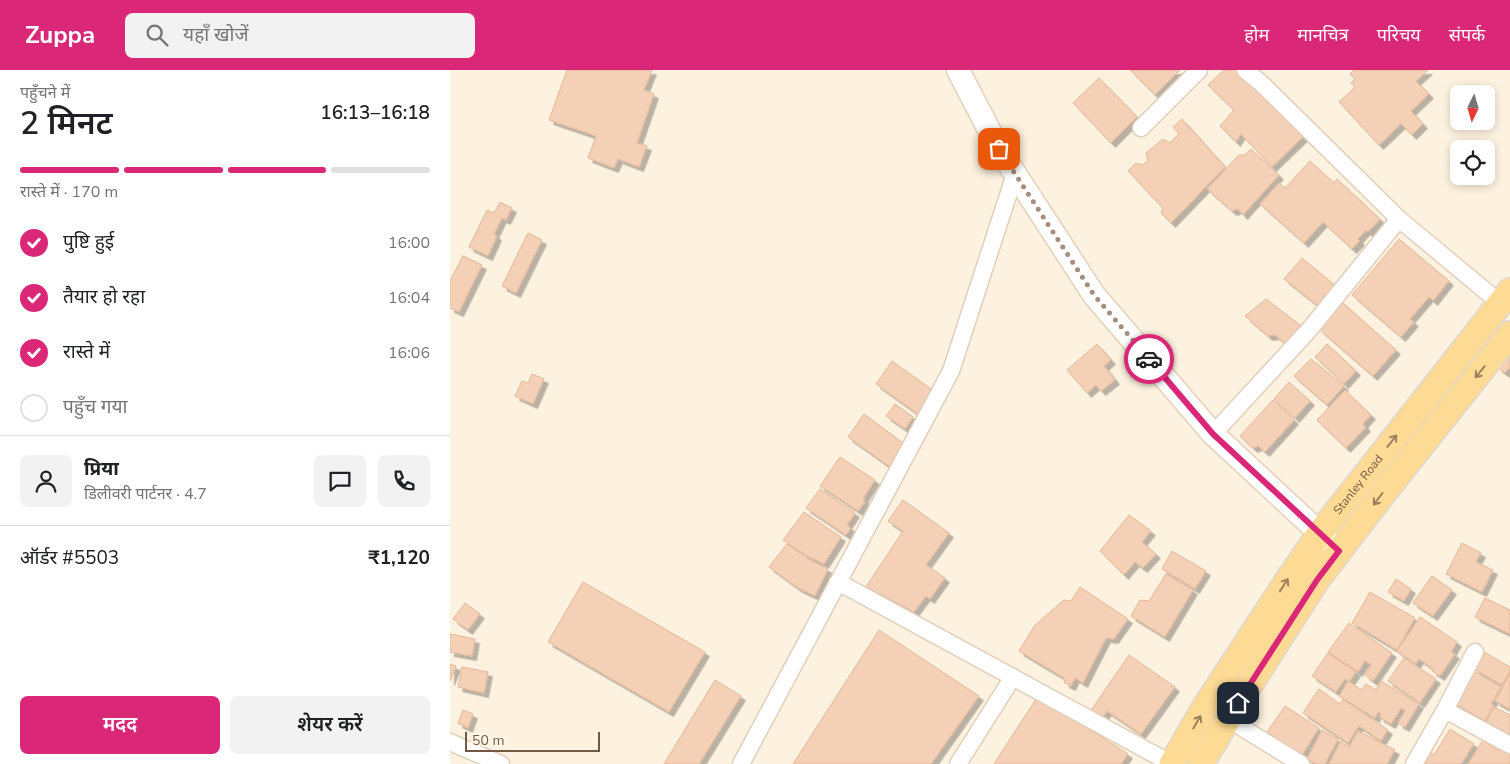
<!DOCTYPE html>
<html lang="hi">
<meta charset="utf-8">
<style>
body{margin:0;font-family:"Nunito Sans","Noto Sans Devanagari",sans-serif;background:#f2f2f2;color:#202124;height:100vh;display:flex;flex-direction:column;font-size:19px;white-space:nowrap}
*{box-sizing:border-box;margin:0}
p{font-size:16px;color:#757577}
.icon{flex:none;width:28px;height:28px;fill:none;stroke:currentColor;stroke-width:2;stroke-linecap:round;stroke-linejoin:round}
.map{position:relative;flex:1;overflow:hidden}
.side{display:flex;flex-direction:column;background:#fff;width:450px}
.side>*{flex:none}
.needle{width:32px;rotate:185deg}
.controls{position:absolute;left:1000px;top:15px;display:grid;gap:10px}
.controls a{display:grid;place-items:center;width:45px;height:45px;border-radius:8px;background:#fff;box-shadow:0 2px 8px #0003;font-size:25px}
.scale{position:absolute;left:15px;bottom:12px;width:135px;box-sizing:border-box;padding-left:5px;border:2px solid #745846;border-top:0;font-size:14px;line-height:18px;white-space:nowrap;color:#745846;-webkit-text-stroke:4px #fff6e6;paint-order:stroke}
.pin{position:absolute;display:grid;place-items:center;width:42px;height:42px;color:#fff;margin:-21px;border-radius:10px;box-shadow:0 2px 8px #0006}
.courier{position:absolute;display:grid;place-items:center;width:50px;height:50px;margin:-25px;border:4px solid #db2777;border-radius:50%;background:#fff;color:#222;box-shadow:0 1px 6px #0007}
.overview em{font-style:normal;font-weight:600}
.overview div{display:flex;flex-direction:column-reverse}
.overview{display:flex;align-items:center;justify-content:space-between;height:85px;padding:0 20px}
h1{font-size:32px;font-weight:600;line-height:38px}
.bar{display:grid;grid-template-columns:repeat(4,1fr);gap:8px 5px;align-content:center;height:60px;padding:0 20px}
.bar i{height:6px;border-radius:4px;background:#e0e0e0}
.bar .selected{background:#db2777}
.bar p{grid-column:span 4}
.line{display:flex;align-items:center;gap:12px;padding:0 20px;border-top:1px solid #e0e0e0}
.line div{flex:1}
.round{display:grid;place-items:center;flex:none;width:52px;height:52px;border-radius:8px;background:#f2f2f2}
ol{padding:0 20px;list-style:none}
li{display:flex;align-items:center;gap:15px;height:55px}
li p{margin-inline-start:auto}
li .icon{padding:5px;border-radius:50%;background:#db2777;color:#fff;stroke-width:4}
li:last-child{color:#757577}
li i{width:28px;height:28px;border:2px solid #e0e0e0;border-radius:50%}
.cta{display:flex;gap:10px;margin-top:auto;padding:10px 20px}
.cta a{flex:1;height:58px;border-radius:8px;background:#db2777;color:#fff;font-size:20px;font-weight:600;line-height:58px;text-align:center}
.cta a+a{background:#f2f2f2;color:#202124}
header{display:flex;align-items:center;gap:30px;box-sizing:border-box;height:70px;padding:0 25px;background:#db2777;color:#fff}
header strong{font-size:24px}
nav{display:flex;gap:28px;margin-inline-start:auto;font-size:18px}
.search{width:350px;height:45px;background:#f2f2f2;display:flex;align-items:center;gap:12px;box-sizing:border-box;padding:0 18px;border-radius:8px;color:#757577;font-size:19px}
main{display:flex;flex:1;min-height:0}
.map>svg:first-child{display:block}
</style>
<header>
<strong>Zuppa</strong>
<div class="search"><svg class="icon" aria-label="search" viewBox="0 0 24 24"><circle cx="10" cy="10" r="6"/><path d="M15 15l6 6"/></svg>यहाँ खोजें</div>
<nav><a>होम</a><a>मानचित्र</a><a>परिचय</a><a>संपर्क</a></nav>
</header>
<main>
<section class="side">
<div class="overview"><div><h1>2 मिनट</h1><p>पहुँचने में</p></div><em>16:13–16:18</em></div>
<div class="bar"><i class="selected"></i><i class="selected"></i><i class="selected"></i><i></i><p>रास्ते में · 170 m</p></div>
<ol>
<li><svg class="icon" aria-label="check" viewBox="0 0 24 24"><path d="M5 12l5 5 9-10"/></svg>पुष्टि हुई<p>16:00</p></li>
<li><svg class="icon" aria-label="check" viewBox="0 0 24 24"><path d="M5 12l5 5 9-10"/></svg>तैयार हो रहा<p>16:04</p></li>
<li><svg class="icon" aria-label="check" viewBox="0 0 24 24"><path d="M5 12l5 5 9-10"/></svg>रास्ते में<p>16:06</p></li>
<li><i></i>पहुँच गया</li>
</ol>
<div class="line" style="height:90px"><a class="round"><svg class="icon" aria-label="person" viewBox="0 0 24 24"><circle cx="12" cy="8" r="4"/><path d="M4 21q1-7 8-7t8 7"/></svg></a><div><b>प्रिया</b><p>डिलीवरी पार्टनर · 4.7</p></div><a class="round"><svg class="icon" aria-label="chat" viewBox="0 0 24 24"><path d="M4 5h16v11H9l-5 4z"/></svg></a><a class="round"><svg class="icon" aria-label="phone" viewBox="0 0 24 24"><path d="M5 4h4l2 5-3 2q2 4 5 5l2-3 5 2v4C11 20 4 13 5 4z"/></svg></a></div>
<div class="line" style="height:65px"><div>ऑर्डर #5503</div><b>₹1,120</b></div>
<div class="cta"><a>मदद</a><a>शेयर करें</a></div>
</section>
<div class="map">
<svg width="1060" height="694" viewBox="0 0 1060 694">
<defs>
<filter id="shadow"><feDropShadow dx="4.5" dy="4.5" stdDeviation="0" flood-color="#0004"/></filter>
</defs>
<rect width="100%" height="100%" fill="#fdf2df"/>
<g fill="#f3d0b6" stroke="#e6b796" filter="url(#shadow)">
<polygon points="117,0 202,0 194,20 204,24 187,73 197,76 189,97 168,89 164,98 138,88 146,66 99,50"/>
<polygon points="680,0 730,0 705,25"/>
<polygon points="774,0 792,0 856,64 822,97 791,64 786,72 770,56 784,40 758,15"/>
<polygon points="904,0 978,0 966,11 979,24 961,41 973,54 962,65 951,54 929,75 889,32 905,17 901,13 905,9 900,4"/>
<polygon points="649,8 687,47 661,73 623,33"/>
<polygon points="732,49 775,97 721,153 711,143 713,138 678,101 686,93 692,95 698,91 696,83 713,69 720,73 729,64 723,57"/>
<polygon points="801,79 829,105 793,145 788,139 782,141 757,119 789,85 795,85"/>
<polygon points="860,91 884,113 887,109 930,149 918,162 916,160 908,169 910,171 902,179 873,152 854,173 810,134 829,113 835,118"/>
<polygon points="50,132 62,138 56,150 52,148 44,164 47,166 38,186 19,177 37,140 44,143"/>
<polygon points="78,163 92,170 66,223 52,216"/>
<polygon points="949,169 999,211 983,231 979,227 960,249 964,252 951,267 902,225"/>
<polygon points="13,186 32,195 9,242 0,238 0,211"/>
<polygon points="852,188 887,217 881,224 874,225 874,231 867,235 834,209"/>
<polygon points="816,229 850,255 837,275 825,265 818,266 795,246"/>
<polygon points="892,232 946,280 923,306 869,259"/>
<polygon points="647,274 661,290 654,296 665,310 651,321 646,315 637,323 617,300"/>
<polygon points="877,274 906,301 894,314 865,287"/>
<polygon points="1060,278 1060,297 1055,303 1047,297"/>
<polygon points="861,289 894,316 877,335 844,306"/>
<polygon points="442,291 484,321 468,344 426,314"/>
<polygon points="82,304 94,309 83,334 65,326 72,311 78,313"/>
<polygon points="839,312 860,331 845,348 824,329"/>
<polygon points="895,320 921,345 913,354 916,357 896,378 867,350"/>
<polygon points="823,330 844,350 815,382 808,376 803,378 790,366"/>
<polygon points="445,334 463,347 455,359 436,346"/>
<polygon points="414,344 453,373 440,397 398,367"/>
<polygon points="390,387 425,410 414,427 414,433 408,441 370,416"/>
<polygon points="370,419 405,443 397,455 401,458 396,465 356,438"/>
<polygon points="453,430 499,463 476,495 495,508 480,529 476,526 464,542 416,517 453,461 438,451"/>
<polygon points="354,442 391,467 374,494 357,486 333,470"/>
<polygon points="679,445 701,461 692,472 706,484 693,498 685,492 674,505 650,481"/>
<polygon points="1012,473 1031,483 1026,492 1043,500 1032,522 996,504"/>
<polygon points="337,474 360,490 378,499 365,526 348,518 319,497"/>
<polygon points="722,481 756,501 745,519 712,499"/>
<polygon points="716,504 743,520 715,567 681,546 690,530 699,531"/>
<polygon points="982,506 1002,520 983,546 963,533"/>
<polygon points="946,509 961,519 954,531 938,522"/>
<polygon points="133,512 255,582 219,642 98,572"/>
<polygon points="630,517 678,549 664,569 656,568 633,613 625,608 621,616 615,613 614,608 569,581 585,555 614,530 621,531"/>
<polygon points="920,522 965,548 947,580 902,553"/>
<polygon points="1035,528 1060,540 1060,564 1025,547"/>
<polygon points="15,533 30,544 18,560 3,549"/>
<polygon points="970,547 1007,572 1001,582 1005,584 990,606 982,601 983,599 969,589 966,594 947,581"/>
<polygon points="899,553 942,583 923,611 915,605 921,595 915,591 908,602 878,582"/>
<polygon points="429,560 529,626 481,694 343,694"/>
<polygon points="0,564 25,569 22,586 0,582"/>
<polygon points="1034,582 1060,597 1060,601 1052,615 1024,599"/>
<polygon points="878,583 906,602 899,612 895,609 886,622 862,606"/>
<polygon points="679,585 725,617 691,664 657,641 651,650 640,642"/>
<polygon points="954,588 986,609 970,633 938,611"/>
<polygon points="0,594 6,596 0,611"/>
<polygon points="12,597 38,602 34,623 8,617"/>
<polygon points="1022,600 1051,617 1041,634 1044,635 1035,651 1004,633"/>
<polygon points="1060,603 1060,639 1045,631"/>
<polygon points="265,610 291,626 249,694 214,694"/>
<polygon points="898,611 912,620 916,614 926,620 931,611 969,634 955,657 948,653 955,641 951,638 941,654 929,647 931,644 928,642 925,648 889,626"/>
<polygon points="869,619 890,634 893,629 938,660 931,671 909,656 898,673 853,643"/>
<polygon points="588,626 678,684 671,694 544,694"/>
<polygon points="835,636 869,658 852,685 817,662"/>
<polygon points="1044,637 1060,645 1060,665 1036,652"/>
<polygon points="13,640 23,644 18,658 8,653"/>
<polygon points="1000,659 1024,674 1011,694 970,694 978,681 984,685"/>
<polygon points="872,660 888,669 875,694 866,694 857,689"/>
<polygon points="908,661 945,680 937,694 879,694 890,672 899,677"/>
<polygon points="1033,670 1049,681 1053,675 1060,679 1060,694 1018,694"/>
</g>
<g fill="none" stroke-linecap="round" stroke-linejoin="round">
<g stroke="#e1cebb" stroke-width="19">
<g id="street">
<polyline points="795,0 811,13 949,149 1050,233"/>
<polyline points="691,58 749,0"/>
<polyline points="763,364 859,260 949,149"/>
<polyline points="388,512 722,694"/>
<polyline points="995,640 1060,675"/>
<polyline points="778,649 851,694"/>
<polyline points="0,672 51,694"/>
<polyline points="291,694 501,301 565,104"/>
<polyline points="508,694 563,607"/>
<polyline points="964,694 995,640 1025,582"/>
</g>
</g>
<g stroke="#e6d0b9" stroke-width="25">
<polyline id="secondary" points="508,0 549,79 644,225 763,364 889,481"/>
</g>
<g stroke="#ded7d3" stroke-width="28">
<g id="primary">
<path id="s1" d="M722,694L753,640L836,513L870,463L1060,221"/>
<polyline points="751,694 778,649 867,510 933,424 1060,264"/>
</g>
</g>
<use href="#street" stroke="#fff" stroke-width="16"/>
<use href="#secondary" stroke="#fff" stroke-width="22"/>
<use href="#primary" stroke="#fedb95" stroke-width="25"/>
</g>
<defs><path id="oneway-shaft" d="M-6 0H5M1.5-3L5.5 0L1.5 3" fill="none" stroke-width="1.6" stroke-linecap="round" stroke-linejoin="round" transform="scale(1.25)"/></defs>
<g stroke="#9d7f5e">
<use href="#oneway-shaft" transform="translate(1030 302) rotate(129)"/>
<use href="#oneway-shaft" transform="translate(942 371) rotate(-52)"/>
<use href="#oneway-shaft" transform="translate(928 429) rotate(127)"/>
<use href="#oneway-shaft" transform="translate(834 515) rotate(-57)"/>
<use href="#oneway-shaft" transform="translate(747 652) rotate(-60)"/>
</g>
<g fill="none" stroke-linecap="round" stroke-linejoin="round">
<polyline stroke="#a48e7c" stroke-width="5" stroke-dasharray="0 9" points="549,79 644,225 699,289"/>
<polyline stroke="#db2777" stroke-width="6" points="699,289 763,364 889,481 867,510 788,633"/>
</g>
<g text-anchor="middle" stroke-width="5" stroke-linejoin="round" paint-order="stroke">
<g font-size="12" fill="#745846" stroke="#fff6e6">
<text dy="4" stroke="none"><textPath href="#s1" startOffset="336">Stanley Road</textPath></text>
</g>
</g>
</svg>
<div class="controls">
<a><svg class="needle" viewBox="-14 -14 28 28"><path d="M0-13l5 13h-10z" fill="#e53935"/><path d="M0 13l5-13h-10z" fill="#757577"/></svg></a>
<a><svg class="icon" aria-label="locate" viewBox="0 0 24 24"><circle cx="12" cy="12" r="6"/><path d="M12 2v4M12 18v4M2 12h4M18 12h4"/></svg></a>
</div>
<div class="scale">50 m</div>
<div class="pin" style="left:549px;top:79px;background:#ea580c"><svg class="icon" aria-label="bag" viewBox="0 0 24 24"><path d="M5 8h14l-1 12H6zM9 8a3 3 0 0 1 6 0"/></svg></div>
<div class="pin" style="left:788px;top:633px;background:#1f2937"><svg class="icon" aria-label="home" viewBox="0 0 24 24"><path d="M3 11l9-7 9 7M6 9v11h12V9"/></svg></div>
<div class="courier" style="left:699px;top:289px"><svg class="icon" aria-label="car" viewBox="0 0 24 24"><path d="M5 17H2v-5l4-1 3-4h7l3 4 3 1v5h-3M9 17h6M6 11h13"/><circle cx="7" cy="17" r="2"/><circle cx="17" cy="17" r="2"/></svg></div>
</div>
</main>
